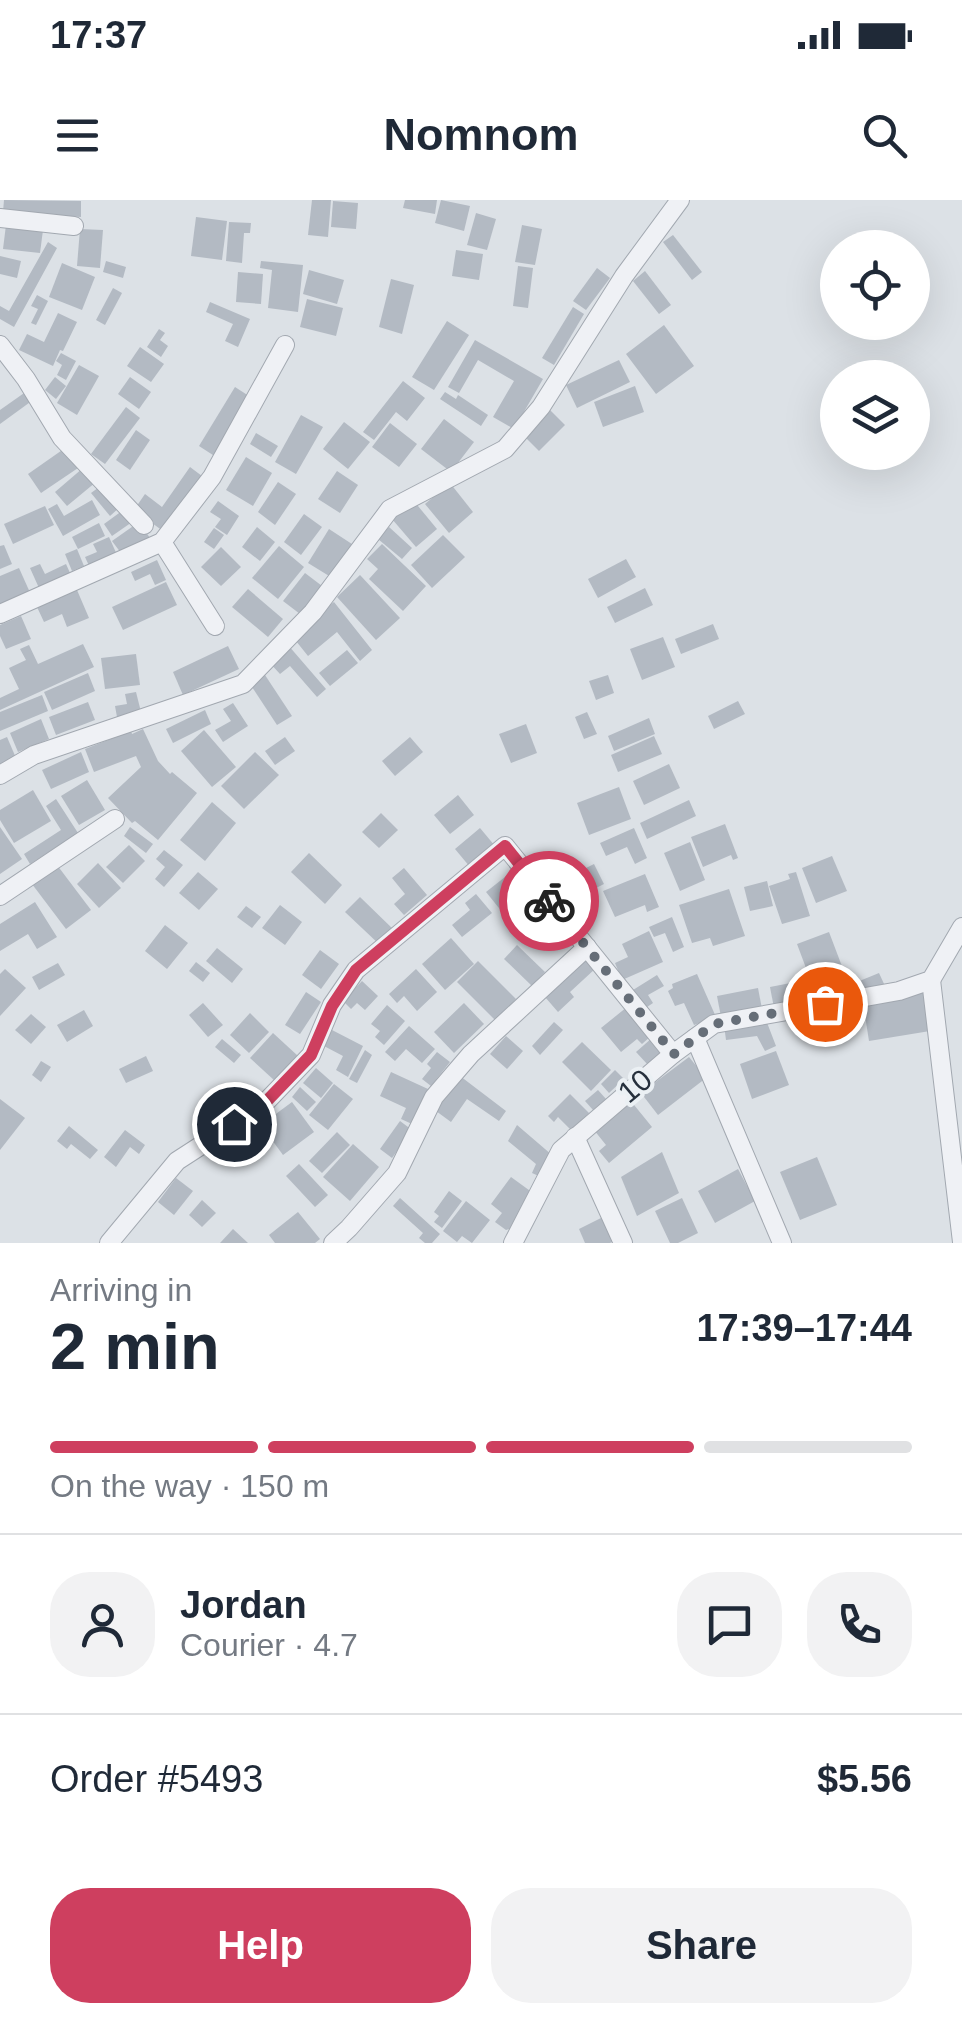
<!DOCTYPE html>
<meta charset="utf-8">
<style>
body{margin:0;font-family:Helvetica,sans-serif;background:#f2f2f3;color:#1f2937;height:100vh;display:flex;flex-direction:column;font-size:38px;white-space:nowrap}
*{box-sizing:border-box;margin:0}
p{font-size:32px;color:#747a83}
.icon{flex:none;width:55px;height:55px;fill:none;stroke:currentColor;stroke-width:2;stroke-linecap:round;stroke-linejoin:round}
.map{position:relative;height:1043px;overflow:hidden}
.sheet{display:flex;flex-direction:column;background:#fff;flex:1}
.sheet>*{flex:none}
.tools{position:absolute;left:820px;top:30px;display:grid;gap:20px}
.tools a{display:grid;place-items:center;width:110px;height:110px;border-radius:50%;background:#fff;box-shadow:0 10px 40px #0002;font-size:50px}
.pin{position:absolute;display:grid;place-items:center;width:85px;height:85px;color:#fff;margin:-42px;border:5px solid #fff;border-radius:50%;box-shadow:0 2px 10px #0007}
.courier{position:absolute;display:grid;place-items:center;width:100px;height:100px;margin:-50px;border:8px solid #ce3f5f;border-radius:50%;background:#fff;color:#222;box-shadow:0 2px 12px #0007}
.head em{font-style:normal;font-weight:700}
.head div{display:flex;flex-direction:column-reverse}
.head{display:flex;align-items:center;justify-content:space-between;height:170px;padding:0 50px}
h1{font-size:65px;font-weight:700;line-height:75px}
.bar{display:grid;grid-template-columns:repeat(4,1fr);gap:15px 10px;align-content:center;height:120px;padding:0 50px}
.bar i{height:12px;border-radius:8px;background:#e0e1e3}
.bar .on{background:#ce3f5f}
.bar p{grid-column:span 4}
.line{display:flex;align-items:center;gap:25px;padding:0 50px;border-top:2px solid #e0e1e3}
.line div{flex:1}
.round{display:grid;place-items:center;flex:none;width:105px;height:105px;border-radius:40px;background:#f2f2f3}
.button{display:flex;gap:20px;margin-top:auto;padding:20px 50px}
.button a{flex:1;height:115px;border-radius:40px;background:#ce3f5f;color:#fff;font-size:40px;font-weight:700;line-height:115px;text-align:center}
.button a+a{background:#f2f2f3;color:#1f2937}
.status{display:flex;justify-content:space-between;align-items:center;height:70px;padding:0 50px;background:#fff;direction:ltr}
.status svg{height:28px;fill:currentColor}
header{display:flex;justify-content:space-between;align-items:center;height:130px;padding:0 50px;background:#fff;font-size:45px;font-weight:700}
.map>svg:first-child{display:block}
</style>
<div class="status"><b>17:37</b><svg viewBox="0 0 49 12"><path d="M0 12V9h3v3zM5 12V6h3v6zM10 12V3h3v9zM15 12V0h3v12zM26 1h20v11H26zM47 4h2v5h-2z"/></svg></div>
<header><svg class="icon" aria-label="menu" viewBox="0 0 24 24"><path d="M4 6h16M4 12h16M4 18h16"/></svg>Nomnom<svg class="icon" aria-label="search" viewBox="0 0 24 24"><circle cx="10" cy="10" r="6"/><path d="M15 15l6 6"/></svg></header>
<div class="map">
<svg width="962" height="1043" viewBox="0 0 962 1043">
<rect width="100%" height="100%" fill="#dce1e6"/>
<g fill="#b3bac3">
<polygon points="4,0 81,1 81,17 3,12"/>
<polygon points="312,0 331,0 328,37 308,35"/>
<polygon points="405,0 437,0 435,14 403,8"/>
<polygon points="441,0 470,6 464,31 435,23"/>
<polygon points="333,1 358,3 356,29 331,27"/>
<polygon points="476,13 496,19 487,50 467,45"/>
<polygon points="196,17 227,21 222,60 191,56"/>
<polygon points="229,22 251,23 250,33 244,33 242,63 226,61"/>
<polygon points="6,25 43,30 40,53 3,49"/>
<polygon points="522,25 542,29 535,65 515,62"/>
<polygon points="80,29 103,30 100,68 77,66"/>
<polygon points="673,35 702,72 692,80 663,42"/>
<polygon points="48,42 57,48 14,127 0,119 0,106 9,111"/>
<polygon points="456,50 483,54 479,80 452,76"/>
<polygon points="0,56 21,61 17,78 0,74"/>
<polygon points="106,61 126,67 123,78 103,72"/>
<polygon points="261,61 303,65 298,112 268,108 272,70 260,68"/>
<polygon points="62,63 95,77 82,110 49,97"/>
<polygon points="518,66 533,68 528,108 513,106"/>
<polygon points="597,68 610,78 586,110 573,101"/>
<polygon points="309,70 344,80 337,104 303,94"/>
<polygon points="645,71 671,105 659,114 633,81"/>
<polygon points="238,72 263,74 261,104 236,102"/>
<polygon points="391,79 414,85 402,134 379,127"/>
<polygon points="113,88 122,93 105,125 96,120"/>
<polygon points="37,95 48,101 36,125 31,123 38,109 31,106"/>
<polygon points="307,99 343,108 336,136 300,127"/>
<polygon points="210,102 250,119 238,147 225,141 233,124 206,112"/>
<polygon points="573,107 584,114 554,165 542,158"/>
<polygon points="58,113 77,122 63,151 60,150 53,166 19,150 27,134 44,142"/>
<polygon points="447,121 469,135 434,190 412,177"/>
<polygon points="664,125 694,166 656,194 626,154"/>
<polygon points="159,129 165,133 160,140 168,146 161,157 147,147"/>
<polygon points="475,140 543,179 514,229 493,217 514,181 478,160 459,193 448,187"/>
<polygon points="140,147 164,164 151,182 127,166"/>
<polygon points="61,153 76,161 66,180 57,175 62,165 56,161"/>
<polygon points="619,160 630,182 577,208 566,185"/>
<polygon points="79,165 99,176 77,215 57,203"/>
<polygon points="55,177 66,186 56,199 45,190"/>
<polygon points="130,177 151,192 139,209 118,194"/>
<polygon points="403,181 425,198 407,221 396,212 374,240 363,232"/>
<polygon points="635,186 644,212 603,227 594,202"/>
<polygon points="235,187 252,198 216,257 199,246"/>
<polygon points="27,191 33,200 0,224 0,210"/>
<polygon points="445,192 456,199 458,195 488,215 481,226 440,199"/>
<polygon points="126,207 140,218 105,264 91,254"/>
<polygon points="550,210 565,225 539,251 524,236"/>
<polygon points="301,215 323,227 296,274 275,262"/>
<polygon points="444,219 474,242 451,272 421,249"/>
<polygon points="344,222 370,242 348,269 323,249"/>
<polygon points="390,223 417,244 399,267 372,247"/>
<polygon points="136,230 150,240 130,270 116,260"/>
<polygon points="256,233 278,246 271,257 250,244"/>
<polygon points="68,246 81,266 41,293 28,274"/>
<polygon points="246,257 272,273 253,306 226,290"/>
<polygon points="190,267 202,276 163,331 134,310 145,294 162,307"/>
<polygon points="83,268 96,282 67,306 55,292"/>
<polygon points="337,271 358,285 340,313 318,299"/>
<polygon points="278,282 296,294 275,325 258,312"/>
<polygon points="450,283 473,312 449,333 425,304"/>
<polygon points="102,285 120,307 110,316 91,293"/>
<polygon points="92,300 100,315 63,336 48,309 57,304 64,316"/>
<polygon points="413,300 437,329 416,347 392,319"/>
<polygon points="218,301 239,316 227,335 215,327 221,319 210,312"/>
<polygon points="45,306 54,325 13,344 4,324"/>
<polygon points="126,308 135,320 112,336 104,324"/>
<polygon points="304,314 322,327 301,355 284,342"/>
<polygon points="139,322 150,338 124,357 112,341"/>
<polygon points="99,323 105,336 78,349 72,337"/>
<polygon points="257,327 275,342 260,361 242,347"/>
<polygon points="389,327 412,348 402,359 378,339"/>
<polygon points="214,328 224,335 214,349 204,342"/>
<polygon points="329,329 355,346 334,379 308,363"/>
<polygon points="443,335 465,357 432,388 411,365"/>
<polygon points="109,337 118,357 91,370 85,357 97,352 93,344"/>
<polygon points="382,344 426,386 403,411 369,379 378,369 367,359"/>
<polygon points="4,345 12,364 0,369 0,346"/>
<polygon points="279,346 304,367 278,399 252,378"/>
<polygon points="221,347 241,367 221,386 201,367"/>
<polygon points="77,349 84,366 72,371 65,354"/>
<polygon points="626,359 636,377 598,398 588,379"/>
<polygon points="157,360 166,380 155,385 150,374 135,381 131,372"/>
<polygon points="40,364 45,374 66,364 70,373 39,388 30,368"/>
<polygon points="19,368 32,397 0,411 0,376"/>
<polygon points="305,373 326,389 304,417 283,401"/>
<polygon points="360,375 400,418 376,440 337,397"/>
<polygon points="166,382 177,405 123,430 112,407"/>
<polygon points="645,388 653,405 615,423 607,407"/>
<polygon points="248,389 283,419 268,437 232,407"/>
<polygon points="77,390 89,418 67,427 62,414 44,422 37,407"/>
<polygon points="334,402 372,450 360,461 337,432 308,456 292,436"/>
<polygon points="21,416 31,439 6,449 0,436 0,425"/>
<polygon points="713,424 719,439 681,454 675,439"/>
<polygon points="663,437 675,467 642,480 630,449"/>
<polygon points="83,444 94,467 0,510 0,498 19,489 9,468 26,460 20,449 29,445 38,464"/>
<polygon points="288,445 326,489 317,497 290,466 280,474 269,462"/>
<polygon points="228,446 239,469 183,495 173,472"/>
<polygon points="347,450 358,463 330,486 319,473"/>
<polygon points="136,454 140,485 105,489 101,458"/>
<polygon points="88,473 95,491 52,510 44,492"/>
<polygon points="265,475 292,516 277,525 250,484"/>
<polygon points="608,475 614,493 596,500 589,481"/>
<polygon points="136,492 141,512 117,517 115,506 127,504 125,494"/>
<polygon points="42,495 48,511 0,531 0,512"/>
<polygon points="738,501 745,514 714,529 708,516"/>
<polygon points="88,502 95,520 56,535 49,517"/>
<polygon points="233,503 248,526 223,542 215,530 231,521 223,509"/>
<polygon points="205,510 211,524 173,543 166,529"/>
<polygon points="587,512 597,534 584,539 575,517"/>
<polygon points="649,518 655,534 614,551 608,536"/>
<polygon points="41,519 49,539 18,552 10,533"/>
<polygon points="526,524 537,553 511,563 499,534"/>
<polygon points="143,529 158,561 170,574 172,572 197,593 158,640 135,621 132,623 108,598 141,567 136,556 94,572 85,549 131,531 132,534"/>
<polygon points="204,530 236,567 212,587 181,551"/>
<polygon points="654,536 662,554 618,572 611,555"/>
<polygon points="7,537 16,558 0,564 0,540"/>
<polygon points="285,537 295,551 275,565 265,551"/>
<polygon points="410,537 423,552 395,576 382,561"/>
<polygon points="81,552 89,572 51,589 42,570"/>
<polygon points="255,552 279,575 244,609 221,586"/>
<polygon points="669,564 680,588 644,605 633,581"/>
<polygon points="87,580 105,610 79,625 61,596"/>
<polygon points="619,587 631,619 589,635 577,603"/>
<polygon points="33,590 51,621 14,643 0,620 0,610"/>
<polygon points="458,595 474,615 450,634 434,615"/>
<polygon points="56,599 78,633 30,664 24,654 61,630 46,606"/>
<polygon points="689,600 696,616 647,639 640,623"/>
<polygon points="212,602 236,623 205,661 180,640"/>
<polygon points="381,613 398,630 379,648 362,632"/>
<polygon points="725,624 738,658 733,660 731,655 703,667 691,637"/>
<polygon points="0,627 22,659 0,674"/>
<polygon points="130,627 153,644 146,653 124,636"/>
<polygon points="480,628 495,646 470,667 455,649"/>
<polygon points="634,628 647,658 635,664 627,647 606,656 600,643"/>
<polygon points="690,642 705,680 680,691 664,653"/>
<polygon points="129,645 145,661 123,683 106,667"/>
<polygon points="164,650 183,665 164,687 155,679 165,667 156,659"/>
<polygon points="309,653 342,685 325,704 291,672"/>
<polygon points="832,656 847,691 816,703 802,668"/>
<polygon points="98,663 121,688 99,708 77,684"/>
<polygon points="594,664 604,684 568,702 558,682"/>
<polygon points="57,665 91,710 66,729 32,684"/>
<polygon points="404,668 427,695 404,715 394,704 405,694 392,678"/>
<polygon points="515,669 532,690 503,713 486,692"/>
<polygon points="198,672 218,689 199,710 179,693"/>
<polygon points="796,672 810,716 782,724 769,686 790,679 788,674"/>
<polygon points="645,674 659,707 647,712 645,705 615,717 603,691"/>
<polygon points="767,681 773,706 750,711 744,687"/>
<polygon points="729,689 745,736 713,746 710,738 692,743 679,705"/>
<polygon points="476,694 492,713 462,737 452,725 470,710 465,703"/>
<polygon points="360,697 395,731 381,746 345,712"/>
<polygon points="35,702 57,737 37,749 28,734 0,751 0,724"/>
<polygon points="280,705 302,722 285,745 262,728"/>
<polygon points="246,706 261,717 252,728 237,717"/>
<polygon points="672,717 684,747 673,752 665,733 654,737 649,727"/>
<polygon points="165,725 188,743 167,769 145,751"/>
<polygon points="649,731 663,762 622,780 615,763 628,757 622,744"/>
<polygon points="829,732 843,769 827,775 824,769 809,776 797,744"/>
<polygon points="451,738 474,764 445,790 422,764"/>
<polygon points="517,745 545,772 532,786 504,759"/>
<polygon points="217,748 243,769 232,783 206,761"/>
<polygon points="320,750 339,764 321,789 302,775"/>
<polygon points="586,758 596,768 570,792 574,797 558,812 545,797"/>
<polygon points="478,761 516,799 495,820 457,782"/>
<polygon points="196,762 210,773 203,782 189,771"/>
<polygon points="58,763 65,775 39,790 32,777"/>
<polygon points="5,769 26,788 0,816 0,774"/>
<polygon points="416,769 437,792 417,811 404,796 397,803 389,794"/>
<polygon points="879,773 885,786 863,795 857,782"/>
<polygon points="697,774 716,817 694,825 684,803 675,806 668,791 673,788 672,784"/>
<polygon points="657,775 664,786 648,795 653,803 644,809 633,790"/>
<polygon points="806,780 810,801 774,808 770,787"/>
<polygon points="362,781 378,796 365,810 357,803 351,809 343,801"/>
<polygon points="758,788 762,809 721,817 717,796"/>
<polygon points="306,792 321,802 300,834 285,825"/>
<polygon points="923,793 930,831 869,841 863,803"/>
<polygon points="203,803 223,825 208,837 189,815"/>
<polygon points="464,803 484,824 454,853 434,832"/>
<polygon points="387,805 405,821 384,845 375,837 380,831 371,824"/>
<polygon points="627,807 651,836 642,844 637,839 621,852 601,828"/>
<polygon points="84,810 93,826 67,842 57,825"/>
<polygon points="250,813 269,832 249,853 230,835"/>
<polygon points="31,814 46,827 31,844 15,830"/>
<polygon points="766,820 776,846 765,851 757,836 726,840 724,825"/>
<polygon points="554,822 563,830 540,855 532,846"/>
<polygon points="409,826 435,849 422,863 406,849 395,861 385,852"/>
<polygon points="332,830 363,846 348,877 336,870 343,856 324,846"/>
<polygon points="273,833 298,856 275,881 250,858"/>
<polygon points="506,836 523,851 507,869 490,854"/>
<polygon points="652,838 664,850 648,865 636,852"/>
<polygon points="222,839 241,855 234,863 215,847"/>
<polygon points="582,842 611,870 591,891 562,862"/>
<polygon points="365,850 372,855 357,883 349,879"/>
<polygon points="776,851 789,885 752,899 740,864"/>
<polygon points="437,852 450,862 431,886 422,879 431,868 427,864"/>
<polygon points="146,856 153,871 126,883 119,869"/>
<polygon points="689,857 706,878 658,915 641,893"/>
<polygon points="41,861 51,867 41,882 32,875"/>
<polygon points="316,868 333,883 321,898 303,883"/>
<polygon points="615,870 624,879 609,893 601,884"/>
<polygon points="391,872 428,889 412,924 401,919 406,908 380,896"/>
<polygon points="460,876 506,911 499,921 467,899 451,922 436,911"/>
<polygon points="334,884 353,899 328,930 309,915"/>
<polygon points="300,887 316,902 307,911 292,897"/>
<polygon points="598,890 606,899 593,910 585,901"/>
<polygon points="570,894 589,913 571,930 558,917 554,922 548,916"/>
<polygon points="0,899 25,918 0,950"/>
<polygon points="630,900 652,927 609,963 599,951 606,945 594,930"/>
<polygon points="292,902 314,932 283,955 261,925"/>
<polygon points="400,921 412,930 392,958 380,949"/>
<polygon points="517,925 552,955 541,977 532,973 536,964 508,941"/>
<polygon points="69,926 98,950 90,959 71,944 67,949 57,941"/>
<polygon points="125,930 145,945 139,954 130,947 116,967 104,957"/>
<polygon points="337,932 350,945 322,973 309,961"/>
<polygon points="353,944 379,967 350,1001 323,977"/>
<polygon points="662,952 679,993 637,1016 621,977"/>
<polygon points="817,957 837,1005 800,1020 780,972"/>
<polygon points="299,964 328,995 315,1007 286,976"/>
<polygon points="738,969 755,1001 715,1023 698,991"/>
<polygon points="511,977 533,993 516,1027 506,1030 495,1022 502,1013 491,1004"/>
<polygon points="176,978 193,991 174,1015 158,1002"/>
<polygon points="449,991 462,1001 442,1028 434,1022 439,1016 434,1012"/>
<polygon points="400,998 440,1034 432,1043 425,1043 419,1038 423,1033 393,1006"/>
<polygon points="682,998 698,1033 678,1043 670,1043 655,1011"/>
<polygon points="202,1000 216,1013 202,1027 189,1015"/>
<polygon points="466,1001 490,1020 472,1043 462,1036 457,1042 443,1031"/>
<polygon points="298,1012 320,1039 315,1043 275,1043 269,1035"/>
<polygon points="607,1015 618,1039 610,1043 585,1043 579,1029"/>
<polygon points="233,1029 248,1043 220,1043"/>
</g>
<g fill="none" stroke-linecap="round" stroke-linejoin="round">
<g stroke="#a2a8b0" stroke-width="20">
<g id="minor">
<polyline points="0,18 74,26"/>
<polyline points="0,145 26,179 62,238 144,325"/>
<polyline points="162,342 215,426"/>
<polyline points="0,414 162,342 212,277 285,145"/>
<polyline points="0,575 34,555 243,484 313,412 390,309 505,249 541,207 624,76 680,0"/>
<polyline points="0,696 115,619"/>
<polyline points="931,780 962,1042"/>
<polyline points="695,838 782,1043"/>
<polyline points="575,937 623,1043"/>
<polyline points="109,1043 177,961 262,906 311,855 332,805 356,770 505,646 673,854"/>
<polyline points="333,1043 349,1028 397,973 434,897 471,854 587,747"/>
<polyline points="513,1043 561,950 673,854 714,824 899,791 931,780 962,727"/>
</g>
</g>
<use href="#minor" stroke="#eff1f5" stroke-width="18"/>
</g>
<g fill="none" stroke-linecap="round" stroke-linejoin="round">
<polyline stroke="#666e78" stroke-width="10" stroke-dasharray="0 18" points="549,701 674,854 714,824 825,804"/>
<polyline stroke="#ce3f5f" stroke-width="12" points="234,924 262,906 311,855 332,806 356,770 505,646 549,701"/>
</g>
<g text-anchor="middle" stroke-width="8" stroke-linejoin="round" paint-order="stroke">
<g font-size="30" fill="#26303d" stroke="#ebf0f4">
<text transform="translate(635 886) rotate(-40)" y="10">10</text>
</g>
</g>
</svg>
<div class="tools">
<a><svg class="icon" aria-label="locate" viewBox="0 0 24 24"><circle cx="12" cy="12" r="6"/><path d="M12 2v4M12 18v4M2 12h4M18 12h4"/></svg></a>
<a><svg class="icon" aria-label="layers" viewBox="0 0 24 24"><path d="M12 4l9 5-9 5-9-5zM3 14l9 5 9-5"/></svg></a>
</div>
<div class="pin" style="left:825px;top:804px;background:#ea580c"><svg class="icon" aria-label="bag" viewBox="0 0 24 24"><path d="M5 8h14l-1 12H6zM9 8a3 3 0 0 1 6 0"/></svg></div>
<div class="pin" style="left:234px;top:924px;background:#1f2937"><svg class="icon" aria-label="home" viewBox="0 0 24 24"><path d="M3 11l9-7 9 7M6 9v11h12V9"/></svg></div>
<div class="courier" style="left:549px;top:701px"><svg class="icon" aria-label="bike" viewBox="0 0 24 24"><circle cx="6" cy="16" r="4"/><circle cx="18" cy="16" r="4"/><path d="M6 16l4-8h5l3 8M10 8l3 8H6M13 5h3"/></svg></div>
</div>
<section class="sheet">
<div class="head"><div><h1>2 min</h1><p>Arriving in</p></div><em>17:39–17:44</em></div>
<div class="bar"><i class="on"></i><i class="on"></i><i class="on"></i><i></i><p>On the way · 150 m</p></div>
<div class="line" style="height:180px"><a class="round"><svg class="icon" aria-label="person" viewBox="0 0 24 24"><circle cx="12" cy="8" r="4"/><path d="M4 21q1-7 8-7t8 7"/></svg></a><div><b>Jordan</b><p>Courier · 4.7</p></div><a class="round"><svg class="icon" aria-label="chat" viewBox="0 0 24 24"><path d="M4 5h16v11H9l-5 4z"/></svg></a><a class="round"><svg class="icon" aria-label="phone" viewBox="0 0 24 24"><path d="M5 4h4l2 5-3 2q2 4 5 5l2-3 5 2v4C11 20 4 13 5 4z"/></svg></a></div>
<div class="line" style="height:130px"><div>Order #5493</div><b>$5.56</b></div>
<div class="button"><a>Help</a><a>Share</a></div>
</section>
